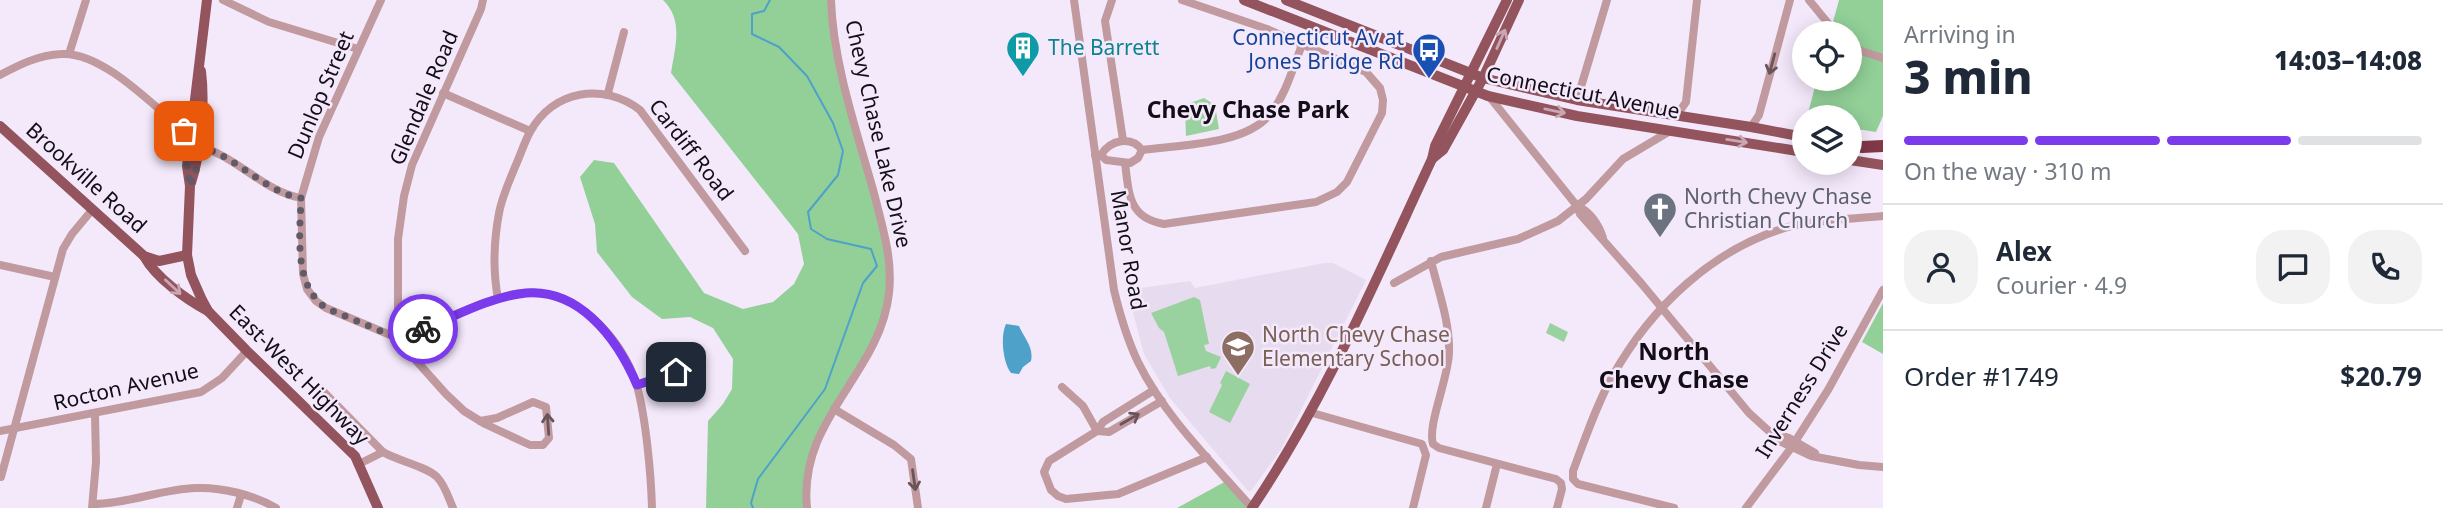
<!DOCTYPE html>
<meta charset="utf-8">
<style>
body{margin:0;font-family:"Noto Sans",sans-serif;background:#f2f2f3;color:#1f2937;height:100vh;display:flex;flex-direction:column;font-size:26px;white-space:nowrap}
*{box-sizing:border-box;margin:0}
p{font-size:23px;color:#747a83}
.icon{flex:none;width:38px;height:38px;fill:none;stroke:currentColor;stroke-width:2;stroke-linecap:round;stroke-linejoin:round}
.map{position:relative;flex:1;overflow:hidden}
.panel{display:flex;flex-direction:column;background:#fff;width:560px}
.panel>*{flex:none}
.controls{position:absolute;left:1792px;top:21px;display:grid;gap:14px}
.controls a{display:grid;place-items:center;width:70px;height:70px;border-radius:50%;background:#fff;box-shadow:0 4px 18px #0003;font-size:35px}
.pin{position:absolute;display:grid;place-items:center;width:60px;height:60px;color:#fff;margin:-30px;border-radius:14px;box-shadow:0 4px 10px #0006}
.courier{position:absolute;display:grid;place-items:center;width:70px;height:70px;margin:-35px;border:5px solid #7c3aed;border-radius:50%;background:#fff;color:#222;box-shadow:0 2px 9px #0007}
.summary em{font-style:normal;font-weight:800}
.summary div{display:flex;flex-direction:column-reverse}
.summary{display:flex;align-items:center;justify-content:space-between;height:119px;padding:0 21px}
h1{font-size:46px;font-weight:800;line-height:52px}
.bar{display:grid;grid-template-columns:repeat(4,1fr);gap:10px 7px;align-content:center;height:84px;padding:0 21px}
.bar i{height:9px;border-radius:5px;background:#e0e1e3}
.bar .current{background:#7c3aed}
.bar p{grid-column:span 4}
.line{display:flex;align-items:center;gap:18px;padding:0 21px;border-top:2px solid #e0e1e3}
.line div{flex:1}
.round{display:grid;place-items:center;flex:none;width:74px;height:74px;border-radius:28px;background:#f2f2f3}
main{display:flex;flex:1;min-height:0}
.map>svg:first-child{display:block}
</style>
<main>
<div class="map">
<svg width="1883" height="508" viewBox="0 0 1883 508">
<rect width="100%" height="100%" fill="#f4e9fb"/>
<polygon fill="#e6dbef" points="1324,263 1333,263 1366,280 1282,448 1251,491 1248,491 1170,398 1155,373 1144,354 1127,290 1190,281 1195,288"/>
<g fill="#9ad29f">
<polygon points="1204,98 1215,105 1219,129 1186,136 1185,109 1187,104"/>
<polygon points="1194,297 1200,300 1209,344 1204,345 1206,351 1221,357 1216,368 1211,369 1210,366 1178,376 1164,332 1159,328 1151,313"/>
<polygon points="1550,323 1568,332 1564,342 1546,333"/>
<polygon points="1226,371 1250,384 1230,423 1209,412 1222,385 1220,383"/>
</g>
<g fill="#92d098">
<path d="M663,0H831L834,35L890,261L885,319L816,441L807,508H706L708,421L723,404L732,389L733,359L713,328L690,317L662,319L632,297L597,252L595,224L580,177L594,160L614,163L704,293L743,309L773,302L794,284L804,264L798,234L671,73C675,47 684,20 663,0Z"/>
<polygon points="1839,0 1883,0 1883,116 1876,132 1850,128 1850,117 1807,117 1817,79 1850,79 1850,33 1830,33"/>
<polygon points="1883,303 1883,354 1862,342"/>
<polygon points="1228,480 1252,508 1177,508"/>
</g>
<path fill="#4ea1c9" d="M1006,324L1019,326C1024,338 1034,347 1031,361L1023,367L1019,374L1011,373C1003,362 1000,337 1006,324Z"/>
<g fill="none" stroke-linecap="round" stroke-linejoin="round">
<polyline stroke="#4ea1c9" stroke-width="2" points="753,508 751,503 758,479 825,389 863,283 877,266 871,249 827,239 811,229 808,212 838,175 843,151 833,123 807,76 779,47 752,34 752,14 764,11 770,0"/>
<g stroke="#c09a9e" stroke-width="8">
<polyline points="223,0 269,22 358,49"/>
<polyline points="381,0 319,137 301,198 303,274 307,289 316,301 326,308 395,337 446,394 464,411 485,424 530,445 543,445 549,438 546,407 533,402 497,418 480,421"/>
<path d="M483,0L481,9L412,165L404,196L398,239V316L395,337C435,327 482,298 521,293C575,287 623,338 637,386C646,419 651,474 652,508"/>
<path d="M1074,0L1114,290C1120,315 1127,339 1138,362C1165,417 1212,462 1252,508"/>
<polyline points="1112,0 1105,21 1123,140"/>
<polyline points="1809,0 1836,33"/>
<polyline points="1850,45 1864,52 1883,58"/>
<polyline points="69,54 86,0"/>
<path d="M0,75C19,65 38,55 61,54C104,51 157,110 190,136"/>
<polyline points="443,93 530,131"/>
<polyline points="608,93 624,32"/>
<polyline points="1488,95 1577,206 1580,214 1641,283 1749,413 1781,442 1811,456 1859,465 1883,467"/>
<polyline points="1577,100 1607,0"/>
<polyline points="1677,115 1686,102 1697,0"/>
<polyline points="167,118 193,106"/>
<polyline points="1751,127 1759,115 1790,0"/>
<path d="M198,147C234,153 263,192 301,198"/>
<path d="M1142,150C1179,145 1246,145 1270,114C1286,95 1293,67 1302,45"/>
<polyline points="1095,155 1101,155 1106,160 1130,163 1138,158 1142,150"/>
<path d="M1101,155C1110,140 1131,135 1142,150"/>
<path d="M1125,163C1129,193 1128,218 1164,224L1316,202L1337,192L1347,182L1382,113L1383,100L1380,88L1366,72L1267,29L1182,0"/>
<path d="M1577,206C1590,211 1599,225 1603,238"/>
<path d="M1431,261C1438,290 1450,322 1449,352C1449,377 1427,425 1433,444L1439,448L1556,479L1561,483L1562,489L1557,508"/>
<polyline points="0,265 55,277"/>
<polyline points="1394,283 1441,257 1518,239 1558,221 1586,199 1623,159 1670,131"/>
<path d="M498,299C493,272 494,240 499,213C502,197 509,182 515,167C520,156 524,143 530,132C553,90 603,82 640,110L745,251"/>
<polyline points="637,385 676,372"/>
<polyline points="319,387 383,452"/>
<polyline points="1062,387 1083,406 1097,431"/>
<polyline points="1154,390 1103,422 1097,431 1049,461 1044,472 1051,490 1058,496 1066,499 1118,494 1207,457"/>
<polyline points="834,409 894,445 911,459 918,508"/>
<polyline points="1309,412 1422,444 1426,455 1413,508"/>
<polyline points="0,431 201,392 222,378 247,351"/>
<polyline points="1097,431 1109,432 1162,401"/>
<polyline points="1774,433 1789,438 1815,453"/>
<path d="M359,464L383,452C398,461 426,466 437,477C445,485 448,497 453,508"/>
<polyline points="1,477 63,249 72,234 92,210"/>
<path d="M93,504C128,504 161,489 196,488C222,487 254,495 276,508"/>
<polyline points="92,508 96,462 95,414"/>
<polyline points="237,508 241,495"/>
<path d="M807,508C798,418 880,375 889,293C893,258 882,226 874,193C857,132 833,63 831,0"/>
<polyline points="1486,508 1497,464"/>
<path d="M1674,508L1578,484L1573,479V471C1585,439 1596,406 1612,377C1651,307 1714,247 1792,226C1822,219 1853,219 1883,216"/>
<polyline points="1746,508 1791,448 1828,390 1883,290"/>
</g>
<g stroke="#93545d" stroke-width="10">
<polyline points="207,0 187,166 190,186 187,255 191,275 202,300 208,311 247,351 355,456 378,508"/>
<polyline points="1244,0 1488,96 1577,116 1804,152"/>
<polyline points="1286,0 1483,78 1577,100 1751,127 1804,137"/>
<polyline points="0,126 144,256 159,261 187,255"/>
<polyline points="1432,159 1443,150 1483,78 1519,0"/>
<polyline points="1850,160 1883,165"/>
<path d="M191,183C201,153 205,104 201,71"/>
<path d="M144,256C156,278 187,300 208,311"/>
<path d="M1252,508C1325,400 1377,277 1432,159L1435,146L1507,0"/>
</g>
<polyline stroke="#823947" stroke-width="12" points="1862,147 1883,146"/>
</g>
<defs><path id="oneway-shaft" d="M-6 0H5M1.5-3L5.5 0L1.5 3" fill="none" stroke-width="1.6" stroke-linecap="round" stroke-linejoin="round" transform="scale(1.75)"/></defs>
<g stroke="#c8a6b4">
<use href="#oneway-shaft" transform="translate(1501 39) rotate(-66)"/>
<use href="#oneway-shaft" transform="translate(1555 111) rotate(12)"/>
<use href="#oneway-shaft" transform="translate(1737 141) rotate(9)"/>
<use href="#oneway-shaft" transform="translate(173 287) rotate(43)"/>
</g>
<g stroke="#6a545a">
<use href="#oneway-shaft" transform="translate(1772 64) rotate(105)"/>
<use href="#oneway-shaft" transform="translate(1130 419) rotate(-30)"/>
<use href="#oneway-shaft" transform="translate(548 424) rotate(-94)"/>
<use href="#oneway-shaft" transform="translate(914 480) rotate(82)"/>
</g>
<g fill="none" stroke-linecap="round" stroke-linejoin="round">
<path stroke="#625a67" stroke-width="7" stroke-dasharray="0 12.6" d="M184,131L190,136L187,166L190,186L197,167L198,147C234,153 263,192 301,198C300,234 293,285 326,308L395,337L423,329"/>
<path stroke="#7c3aed" stroke-width="9" d="M423,329C454,317 486,299 519,294C577,284 617,338 637,385L676,372"/>
</g>
<defs>
<g id="building-pin" transform="scale(1.75)"><path d="M0 17L-7.5 6A9.5 9.5 0 1 1 7.5 6Z" fill="#0f9aa8" stroke="#f4e9fb"/><path d="M-4-6H4V6H1V3H-1V6H-4ZM-2.5-4.3h1.7v1.8h-1.7ZM.8-4.3h1.7v1.8H.8ZM-2.5-1h1.7V.8h-1.7ZM.8-1h1.7V.8H.8Z" fill="#fff"/></g>
<g id="bus-pin" transform="scale(1.75)"><path d="M0 17L-7.5 6A9.5 9.5 0 1 1 7.5 6Z" fill="#1a4fb4" stroke="#f4e9fb"/><path d="M-5-6H5V4H4V6H2V4H-2V6H-4V4H-5ZM-3.5-4V0h7V-4ZM-3.5 1.2v1.5H-2V1.2ZM2 1.2v1.5H3.5V1.2Z" fill="#fff"/></g>
<g id="church-pin" transform="scale(1.75)"><path d="M0 17L-7.5 6A9.5 9.5 0 1 1 7.5 6Z" fill="#6b7280" stroke="#f4e9fb"/><path d="M-1.2-6h2.4v3.5h3.3v2.4h-3.3V6h-2.4V-.1h-3.3v-2.4h3.3Z" fill="#fff"/></g>
<g id="school-pin" transform="scale(1.75)"><path d="M0 17L-7.5 6A9.5 9.5 0 1 1 7.5 6Z" fill="#8d6e63" stroke="#f4e9fb"/><path d="M0-5L7-2L0 1L-7-2ZM-4 1L0 2.5L4 1V4Q0 6-4 4Z" fill="#fff"/></g>
</defs>
<g fill-rule="evenodd">
<use href="#building-pin" x="1023" y="48"/>
<use href="#bus-pin" x="1429" y="50"/>
<use href="#church-pin" x="1660" y="209"/>
<use href="#school-pin" x="1238" y="347"/>
</g>
<g text-anchor="middle" stroke-width="5" stroke-linejoin="round" paint-order="stroke">
<g font-size="21" fill="#164399" stroke="#f4e9fb" text-anchor="end">
<text x="1404" y="45">Connecticut Av at<tspan x="1404" dy="24">Jones Bridge Rd</tspan></text>
</g>
<g font-size="21" fill="#0d838f" stroke="#f4e9fb" text-anchor="start">
<text x="1048" y="55">The Barrett</text>
</g>
<g font-size="21" fill="#130d17" stroke="#f4e9fb">
<text transform="translate(1583 93) rotate(11)" y="7">Connecticut Avenue</text>
<text transform="translate(321 95) rotate(-67)" y="7">Dunlop Street</text>
<text transform="translate(424 98) rotate(-67)" y="7">Glendale Road</text>
<text transform="translate(878 134) rotate(77)" y="7">Chevy Chase Lake Drive</text>
<text transform="translate(691 150) rotate(52)" y="7">Cardiff Road</text>
<text transform="translate(86 178) rotate(42)" y="7">Brookville Road</text>
<text transform="translate(1128 250) rotate(80)" y="7">Manor Road</text>
<text transform="translate(299 375) rotate(45)" y="7">East-West Highway</text>
<text transform="translate(126 387) rotate(-13)" y="7">Rocton Avenue</text>
<text transform="translate(1802 391) rotate(-58)" y="7">Inverness Drive</text>
</g>
<g font-size="21" fill="#5b616d" stroke="#f4e9fb" text-anchor="start">
<text x="1684" y="204">North Chevy Chase<tspan x="1684" dy="24">Christian Church</tspan></text>
</g>
<g font-size="21" fill="#785e54" stroke="#f4e9fb" text-anchor="start">
<text x="1262" y="342">North Chevy Chase<tspan x="1262" dy="24">Elementary School</tspan></text>
</g>
<g font-size="23" font-weight="bold" fill="#130d17" stroke="#f4e9fb">
<text x="1248" y="118">Chevy Chase Park</text>
</g>
<g font-size="24" font-weight="bold" fill="#130d17" stroke="#f4e9fb">
<text x="1674" y="360">North<tspan x="1674" dy="28">Chevy Chase</tspan></text>
</g>
</g>
</svg>
<div class="controls">
<a><svg class="icon" aria-label="locate" viewBox="0 0 24 24"><circle cx="12" cy="12" r="6"/><path d="M12 2v4M12 18v4M2 12h4M18 12h4"/></svg></a>
<a><svg class="icon" aria-label="layers" viewBox="0 0 24 24"><path d="M12 4l9 5-9 5-9-5zM3 14l9 5 9-5"/></svg></a>
</div>
<div class="pin" style="left:184px;top:131px;background:#ea580c"><svg class="icon" aria-label="bag" viewBox="0 0 24 24"><path d="M5 8h14l-1 12H6zM9 8a3 3 0 0 1 6 0"/></svg></div>
<div class="pin" style="left:676px;top:372px;background:#1f2937"><svg class="icon" aria-label="home" viewBox="0 0 24 24"><path d="M3 11l9-7 9 7M6 9v11h12V9"/></svg></div>
<div class="courier" style="left:423px;top:329px"><svg class="icon" aria-label="bike" viewBox="0 0 24 24"><circle cx="6" cy="16" r="4"/><circle cx="18" cy="16" r="4"/><path d="M6 16l4-8h5l3 8M10 8l3 8H6M13 5h3"/></svg></div>
</div>
<section class="panel">
<div class="summary"><div><h1>3 min</h1><p>Arriving in</p></div><em>14:03–14:08</em></div>
<div class="bar"><i class="current"></i><i class="current"></i><i class="current"></i><i></i><p>On the way · 310 m</p></div>
<div class="line" style="height:126px"><a class="round"><svg class="icon" aria-label="person" viewBox="0 0 24 24"><circle cx="12" cy="8" r="4"/><path d="M4 21q1-7 8-7t8 7"/></svg></a><div><b>Alex</b><p>Courier · 4.9</p></div><a class="round"><svg class="icon" aria-label="chat" viewBox="0 0 24 24"><path d="M4 5h16v11H9l-5 4z"/></svg></a><a class="round"><svg class="icon" aria-label="phone" viewBox="0 0 24 24"><path d="M5 4h4l2 5-3 2q2 4 5 5l2-3 5 2v4C11 20 4 13 5 4z"/></svg></a></div>
<div class="line" style="height:91px"><div>Order #1749</div><b>$20.79</b></div>
</section>
</main>
